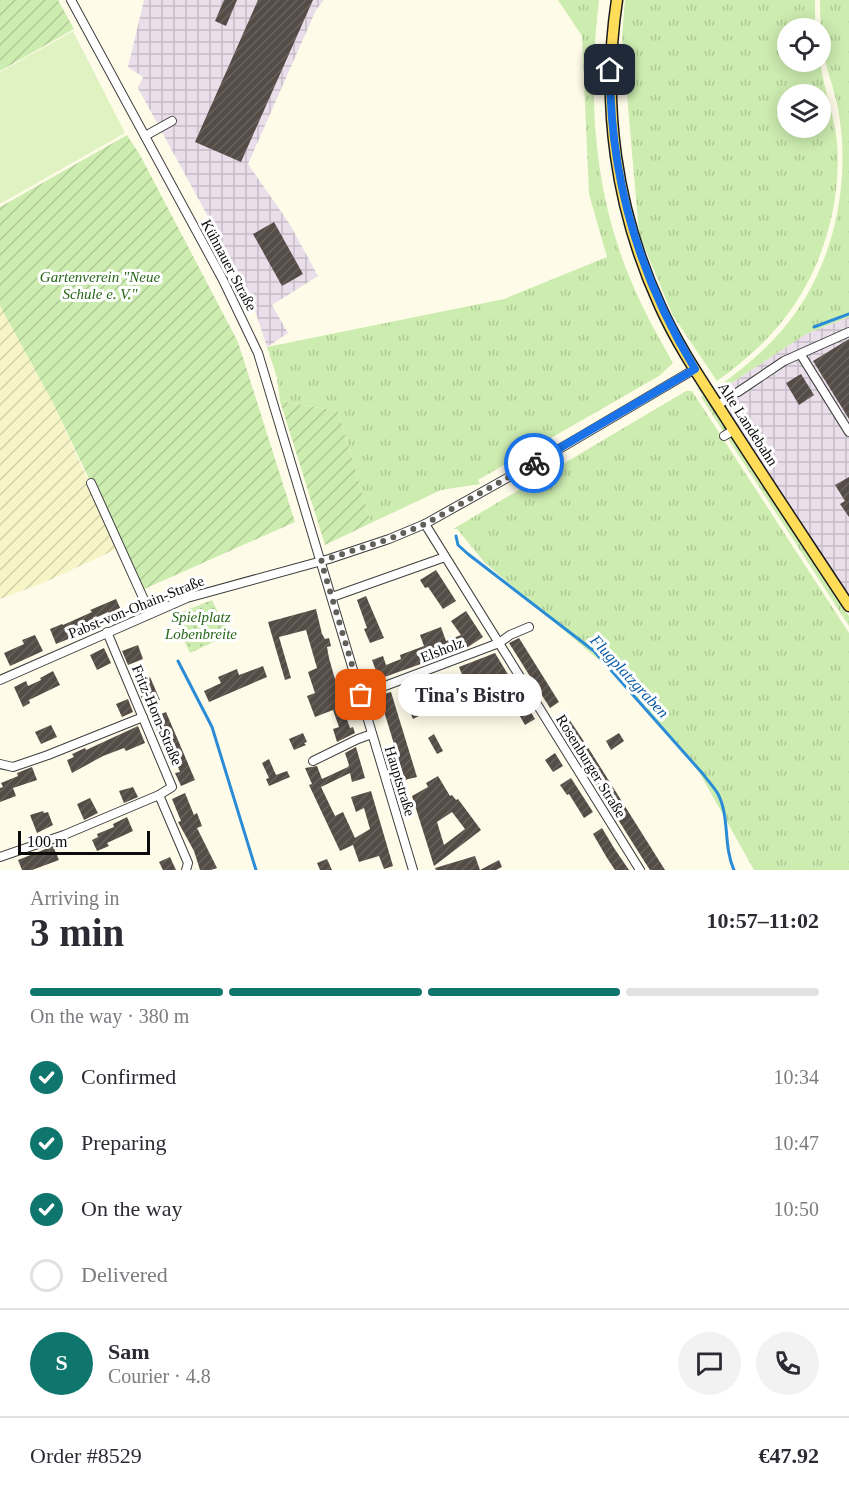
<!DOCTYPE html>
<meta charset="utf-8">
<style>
body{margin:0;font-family:"Times New Roman",serif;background:#f2f2f3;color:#2b2b33;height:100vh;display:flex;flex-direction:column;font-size:22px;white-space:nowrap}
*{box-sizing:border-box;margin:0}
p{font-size:20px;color:#7c7c81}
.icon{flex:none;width:33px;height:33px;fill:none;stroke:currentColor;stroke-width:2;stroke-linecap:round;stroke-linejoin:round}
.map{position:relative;height:870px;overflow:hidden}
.drawer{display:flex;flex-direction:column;background:#fff;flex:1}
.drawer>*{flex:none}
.tools{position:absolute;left:777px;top:18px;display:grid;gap:12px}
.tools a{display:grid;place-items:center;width:54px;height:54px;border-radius:50%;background:#fff;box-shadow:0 3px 15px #0003;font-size:30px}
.scale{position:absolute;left:18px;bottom:15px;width:132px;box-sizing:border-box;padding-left:6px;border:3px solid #0b0b0b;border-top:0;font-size:16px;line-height:21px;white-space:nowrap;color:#0b0b0b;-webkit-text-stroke:4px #fff;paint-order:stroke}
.pin{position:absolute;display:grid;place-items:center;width:51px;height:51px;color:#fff;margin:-26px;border-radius:12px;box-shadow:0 3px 9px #0006}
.courier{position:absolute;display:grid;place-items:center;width:60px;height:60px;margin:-30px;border:4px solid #1a73e8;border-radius:50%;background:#fff;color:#222;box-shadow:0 2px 8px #0007}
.bubble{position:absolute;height:42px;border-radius:21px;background:#fff;box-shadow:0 3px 15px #0003;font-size:20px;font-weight:600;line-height:42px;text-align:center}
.overview em{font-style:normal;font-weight:600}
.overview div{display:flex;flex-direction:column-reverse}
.overview{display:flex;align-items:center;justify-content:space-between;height:102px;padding:0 30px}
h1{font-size:39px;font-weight:600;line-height:45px}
.bar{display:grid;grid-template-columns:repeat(4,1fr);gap:9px 6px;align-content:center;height:72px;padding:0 30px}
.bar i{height:8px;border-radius:4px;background:#e1e1e2}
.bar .on{background:#0f766e}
.bar p{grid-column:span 4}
.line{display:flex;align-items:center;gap:15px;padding:0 30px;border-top:2px solid #e1e1e2}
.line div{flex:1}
.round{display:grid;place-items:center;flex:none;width:63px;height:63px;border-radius:32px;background:#f2f2f3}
ol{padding:0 30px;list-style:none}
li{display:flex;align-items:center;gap:18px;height:66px}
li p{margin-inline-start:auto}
li .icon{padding:6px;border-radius:50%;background:#0f766e;color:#fff;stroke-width:4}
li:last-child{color:#7c7c81}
li i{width:33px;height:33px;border:3px solid #e1e1e2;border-radius:50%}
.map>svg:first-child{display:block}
</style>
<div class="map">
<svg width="849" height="870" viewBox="0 0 849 870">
<defs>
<pattern id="industrial-grid" width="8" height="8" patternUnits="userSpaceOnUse" patternTransform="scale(1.5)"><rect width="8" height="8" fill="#eadeeb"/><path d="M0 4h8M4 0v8" fill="none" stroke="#c7bdc8"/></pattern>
<pattern id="farmland-furrows" width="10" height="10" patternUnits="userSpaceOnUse" patternTransform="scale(1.5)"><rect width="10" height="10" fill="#f7f5c7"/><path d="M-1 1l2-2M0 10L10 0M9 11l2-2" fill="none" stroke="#d2d1aa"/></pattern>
<pattern id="grass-tufts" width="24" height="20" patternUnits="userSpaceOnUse" patternTransform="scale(1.5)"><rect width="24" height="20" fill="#cdecb0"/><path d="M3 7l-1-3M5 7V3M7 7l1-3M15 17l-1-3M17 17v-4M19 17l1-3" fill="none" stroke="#afc996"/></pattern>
<pattern id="park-dots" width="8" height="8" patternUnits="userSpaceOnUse" patternTransform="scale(1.5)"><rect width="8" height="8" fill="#cdecb0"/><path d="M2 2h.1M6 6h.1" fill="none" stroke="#afc996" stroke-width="1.8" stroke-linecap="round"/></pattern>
<pattern id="garden-furrows" width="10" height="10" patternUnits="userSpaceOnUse" patternTransform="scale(1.5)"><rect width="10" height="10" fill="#cdecb0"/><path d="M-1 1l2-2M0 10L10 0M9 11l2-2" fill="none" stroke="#afc996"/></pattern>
<pattern id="building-hatch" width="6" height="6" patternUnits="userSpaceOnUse" patternTransform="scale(1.5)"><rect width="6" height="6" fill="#544c46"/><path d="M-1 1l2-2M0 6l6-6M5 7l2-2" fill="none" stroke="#68615c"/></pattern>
</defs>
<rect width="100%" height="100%" fill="#fffbe9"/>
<g fill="url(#industrial-grid)">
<polygon points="144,0 324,0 316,10 248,164 289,223 318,276 272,305 288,333 267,347 249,292 138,88 143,77 128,67"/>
<polygon points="849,317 849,596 731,416 724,388 806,334"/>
</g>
<polygon fill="url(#farmland-furrows)" points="0,306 53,403 119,548 43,583 0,599"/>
<g fill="url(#grass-tufts)" fill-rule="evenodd">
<path d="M558,0H599C589,85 592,171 620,252C633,291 653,328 673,363L659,376L478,480L480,484L441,490L371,523L338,411L280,401L277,378L267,347L504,299L607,257L589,194L582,36Z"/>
<path d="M625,0H815V28H788V62H820C824,89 834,114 837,142C842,201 823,268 787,315C768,341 743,362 717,381L673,316L639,234L622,36ZM788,94H820V128H788Z"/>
<path d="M820,0H849V317L806,334L724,388L721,385C749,364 776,341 796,312C834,258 849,186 840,121C838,103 832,85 827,68C822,46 820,23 820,0Z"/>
<polygon points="696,387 702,391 849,616 849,626 701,397 703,395"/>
<polygon points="686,391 692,391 849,633 849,870 754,870 694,763 614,673 485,563 457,529 453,529"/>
</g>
<polygon fill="url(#park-dots)" points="212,600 229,635 190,653 172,616"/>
<g fill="url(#garden-furrows)">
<polygon points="0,0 58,0 74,29 0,71"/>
<polygon points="127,135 140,155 238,342 295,522 142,590 53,403 0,306 0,207"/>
<polygon points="280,401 338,411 371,523 325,545"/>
</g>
<polygon fill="#e0f2c2" points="73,31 125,133 0,204 0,72"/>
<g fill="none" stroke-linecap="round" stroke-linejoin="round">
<g stroke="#2a8cd7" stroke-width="3">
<polyline points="814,327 849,314"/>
<path d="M456,536L458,545L468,554L594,651L703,774C708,781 714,787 718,794C730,817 723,846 734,870"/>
<polyline points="178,661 212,727 256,870"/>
</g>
</g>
<g fill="url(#building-hatch)" fill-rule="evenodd">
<polygon points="224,0 237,0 226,26 215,21"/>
<polygon points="258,0 313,0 241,162 195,142"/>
<polygon points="274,222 303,274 282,286 253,234"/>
<polygon points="849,339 849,419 813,361"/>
<polygon points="801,374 814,395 799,405 786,383"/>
<polygon points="849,477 849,517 840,504 845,501 835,485"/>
<polygon points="436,570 456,601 443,609 428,587 425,588 420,580"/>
<polygon points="366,596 384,638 370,643 364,629 367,628 357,600"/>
<polygon points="116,599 123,614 112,619 108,612 89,621 93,629 56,644 50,629 62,624 63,625 92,612 90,610"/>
<polygon points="316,609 322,634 325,639 329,638 331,646 327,647 329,658 344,711 350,728 353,727 355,733 337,742 333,729 339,727 333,710 315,717 307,696 315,693 308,672 317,668 306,630 279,637 291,678 285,680 268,622"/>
<polygon points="466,611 483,637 468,647 379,679 372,660 383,656 386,665 401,659 400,655 424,646 420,635 441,627 446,641 461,635 451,621"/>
<polygon points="35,635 43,651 10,666 4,653 24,644 22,640"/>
<polygon points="519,638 559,702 550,708 509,643"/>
<polygon points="138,645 143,659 128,665 122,651"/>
<polygon points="104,648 111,663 97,670 90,655"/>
<polygon points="495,653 535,719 525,725 502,685 490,693 483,683 469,692 459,667"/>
<polygon points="263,666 267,677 209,702 204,691 221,683 218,677 237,669 239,675"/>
<polygon points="53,671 60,685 29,700 30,703 23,707 14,687 26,681 28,686 41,680 40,678"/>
<polygon points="150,677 160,700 145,706 135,683"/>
<polygon points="449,686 455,699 446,704 440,690"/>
<polygon points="391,692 417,777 405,780 379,695"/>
<polygon points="128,699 133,712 122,717 116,704"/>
<polygon points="416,701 420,709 416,711 419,716 413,719 407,705"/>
<polygon points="166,712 195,780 181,786 175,773 180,772 175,759 170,761 164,747 168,746 161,729 157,731 152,718"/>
<polygon points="569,719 589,749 665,870 650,870 646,864 559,726"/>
<polygon points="51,725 57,737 41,744 35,732"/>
<polygon points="138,726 145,743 126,751 124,748 103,756 72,773 67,760 74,757 72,754 85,748 86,750"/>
<polygon points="303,733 307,742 304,743 306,745 294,750 289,739"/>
<polygon points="619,733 624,741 611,750 606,741"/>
<polygon points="434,734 443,751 437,754 428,738"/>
<polygon points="356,747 365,778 352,782 350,773 321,787 335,816 343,812 355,838 370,829 364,808 356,812 351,797 371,791 393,866 384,869 379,856 359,862 353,845 340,851 309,785 312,784 305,768 317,766 322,779 348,767 349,765 345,753"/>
<polygon points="555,753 563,766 553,772 545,760"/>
<polygon points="269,759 276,775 287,771 290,777 269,786 266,779 269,778 262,763"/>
<polygon points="32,767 37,780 13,788 16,796 0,802 0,788 3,787 1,783 18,776 17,773"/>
<path d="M438,776L450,796L452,795L456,800L458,799L481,830L434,866L412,796L428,787L426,783ZM452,812L465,829L444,845L437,822Z"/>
<polygon points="571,778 593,812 584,818 569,794 567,795 560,785"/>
<polygon points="133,787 138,797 124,803 119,791"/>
<polygon points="185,793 194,815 197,813 202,826 197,828 217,868 211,870 200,870 194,851 178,822 181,821 172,799"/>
<polygon points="90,798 98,813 84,820 77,804"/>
<polygon points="43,811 44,813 48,812 53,825 37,833 30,815"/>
<polygon points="127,817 133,831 107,843 109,846 97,851 92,840 98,837 97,834 114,827 113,824"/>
<polygon points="602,828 614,848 629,870 615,870 607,858 593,834"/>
<polygon points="53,846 59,860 32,870 22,870 18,860"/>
<polygon points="475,856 480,870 499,860 502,867 496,870 436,870 435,868"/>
<polygon points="170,857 176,870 163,870 159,862"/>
<polygon points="327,859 332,870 320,870 317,863"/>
</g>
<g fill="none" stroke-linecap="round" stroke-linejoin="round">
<g stroke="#3e3e3e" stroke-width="10">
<g id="minor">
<polyline points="71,0 223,280 258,353 413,870"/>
<polyline points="145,136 172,121"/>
<polyline points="801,355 849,432"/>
<polyline points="738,392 784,361 849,332"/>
<polyline points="718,405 730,397"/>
<polyline points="724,436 734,430"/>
<polyline points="91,483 150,613"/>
<polyline points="425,524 640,870"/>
<polyline points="332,597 445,557"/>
<polyline points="107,632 172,787 159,795 188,863 186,870"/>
<polyline points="0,680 187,598 329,559 389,539 425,524 566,445 695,369"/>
<polyline points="361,695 499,643 510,635 529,627"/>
<polyline points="313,761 358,739 372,734"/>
<polyline points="0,764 13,767 48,755 143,717"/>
<polyline points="0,857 64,835 159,795"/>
</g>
</g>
<g stroke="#1c1c1c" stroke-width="13">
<path id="major" d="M617,0C601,105 616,210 660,306C677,344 700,378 722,412C764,478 807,542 849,606"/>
</g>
<use href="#minor" stroke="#fff" stroke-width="8"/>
<use href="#major" stroke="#ffdd59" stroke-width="10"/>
</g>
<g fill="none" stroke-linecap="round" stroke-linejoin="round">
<polyline stroke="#605f59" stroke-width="6" stroke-dasharray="0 10.8" points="361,695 321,561 389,539 425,524 534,463"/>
<path stroke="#1a73e8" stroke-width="8" d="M534,463L695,369C639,277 610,178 610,70"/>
</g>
<g text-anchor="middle" stroke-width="6" stroke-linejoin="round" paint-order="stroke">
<g font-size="15" fill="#0b0b0b" stroke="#fff">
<text transform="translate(229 265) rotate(62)" y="5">Kühnauer Straße</text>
<text transform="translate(748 424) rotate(57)" y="5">Alte Landebahn</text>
<text transform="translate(136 607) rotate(-22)" y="5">Pabst-von-Ohain-Straße</text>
<text transform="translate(442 650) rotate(-21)" y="5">Elsholz</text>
<text transform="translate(157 715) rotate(67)" y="5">Fritz-Horn-Straße</text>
<text transform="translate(591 766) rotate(58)" y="5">Rosenburger Straße</text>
<text transform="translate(400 781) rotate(73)" y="5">Hauptstraße</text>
</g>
<g font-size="15" font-style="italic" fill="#256617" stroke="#fff">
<text x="100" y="282">Gartenverein "Neue<tspan x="100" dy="17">Schule e. V."</tspan></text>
<text x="201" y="622">Spielplatz<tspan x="201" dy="17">Lobenbreite</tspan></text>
</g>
<g font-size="16" font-style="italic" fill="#0c5ca5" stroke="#fff">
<text transform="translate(630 676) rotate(47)" y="6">Flugplatzgraben</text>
</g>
</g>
</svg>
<div class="tools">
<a><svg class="icon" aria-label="locate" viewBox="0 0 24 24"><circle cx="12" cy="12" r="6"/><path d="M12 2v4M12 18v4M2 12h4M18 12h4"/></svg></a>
<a><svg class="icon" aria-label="layers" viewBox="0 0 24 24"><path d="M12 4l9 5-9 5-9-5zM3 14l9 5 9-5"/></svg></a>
</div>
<div class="scale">100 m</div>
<div class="pin" style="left:361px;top:695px;background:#ea580c"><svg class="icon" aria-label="bag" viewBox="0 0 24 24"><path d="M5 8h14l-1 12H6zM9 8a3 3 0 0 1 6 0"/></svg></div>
<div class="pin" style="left:610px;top:70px;background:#1f2937"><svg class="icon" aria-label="home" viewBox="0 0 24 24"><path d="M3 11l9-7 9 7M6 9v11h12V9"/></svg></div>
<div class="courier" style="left:534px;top:463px"><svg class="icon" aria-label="bike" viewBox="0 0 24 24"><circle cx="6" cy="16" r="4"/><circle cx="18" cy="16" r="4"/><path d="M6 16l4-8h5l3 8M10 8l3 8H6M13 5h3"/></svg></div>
<div class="bubble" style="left:398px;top:674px;width:144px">Tina's Bistro</div>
</div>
<section class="drawer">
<div class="overview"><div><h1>3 min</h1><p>Arriving in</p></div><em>10:57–11:02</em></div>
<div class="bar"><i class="on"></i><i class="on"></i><i class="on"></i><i></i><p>On the way · 380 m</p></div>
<ol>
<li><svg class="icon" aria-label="check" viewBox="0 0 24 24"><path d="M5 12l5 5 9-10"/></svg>Confirmed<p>10:34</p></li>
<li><svg class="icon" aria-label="check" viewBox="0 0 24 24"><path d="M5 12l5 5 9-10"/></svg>Preparing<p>10:47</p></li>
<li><svg class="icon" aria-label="check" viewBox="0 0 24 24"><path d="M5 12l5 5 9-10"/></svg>On the way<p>10:50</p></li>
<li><i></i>Delivered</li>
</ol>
<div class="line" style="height:108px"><b class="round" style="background:#0f766e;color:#fff">S</b><div><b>Sam</b><p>Courier · 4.8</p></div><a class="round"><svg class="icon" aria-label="chat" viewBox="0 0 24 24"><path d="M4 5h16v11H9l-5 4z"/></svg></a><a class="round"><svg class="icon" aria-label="phone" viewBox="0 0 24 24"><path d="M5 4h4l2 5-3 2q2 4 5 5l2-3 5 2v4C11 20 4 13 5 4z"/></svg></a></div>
<div class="line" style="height:78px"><div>Order #8529</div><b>€47.92</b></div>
</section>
